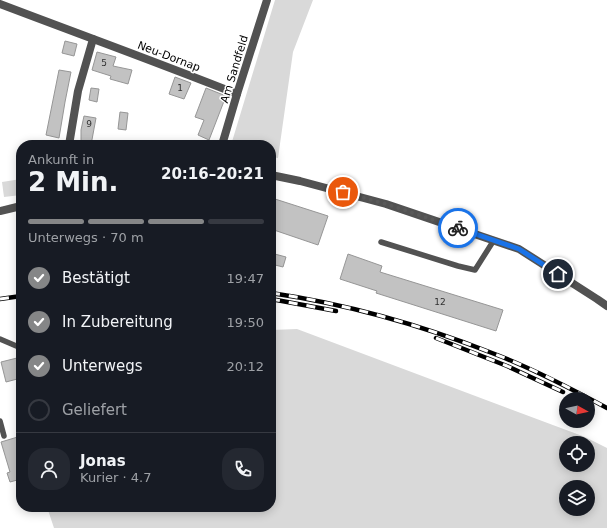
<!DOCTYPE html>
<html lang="de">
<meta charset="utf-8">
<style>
body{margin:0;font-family:"DejaVu Sans",sans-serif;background:#242831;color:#f1f3f6;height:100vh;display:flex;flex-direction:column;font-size:15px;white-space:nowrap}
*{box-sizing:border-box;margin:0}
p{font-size:13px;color:#9ea1a6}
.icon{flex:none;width:22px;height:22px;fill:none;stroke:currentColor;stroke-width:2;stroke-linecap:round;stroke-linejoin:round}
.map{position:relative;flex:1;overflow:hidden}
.panel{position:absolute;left:16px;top:140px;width:260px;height:372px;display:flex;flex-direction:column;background:#171b24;border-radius:16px;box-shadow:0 2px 10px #0003}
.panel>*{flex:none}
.needle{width:26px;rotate:98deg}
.fabs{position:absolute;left:559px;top:392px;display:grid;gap:8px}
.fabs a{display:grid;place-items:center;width:36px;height:36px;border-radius:50%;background:#171b24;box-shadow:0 2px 10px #0003;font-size:20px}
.pin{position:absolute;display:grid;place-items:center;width:34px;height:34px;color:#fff;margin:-17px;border:2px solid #fff;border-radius:50%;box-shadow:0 1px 4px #0007}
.courier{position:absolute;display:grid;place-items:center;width:40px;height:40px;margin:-20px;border:3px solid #1a73e8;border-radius:50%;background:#fff;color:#222;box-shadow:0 1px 5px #0007}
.overview em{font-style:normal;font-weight:800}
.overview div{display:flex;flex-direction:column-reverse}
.overview{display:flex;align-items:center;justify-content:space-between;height:68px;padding:0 12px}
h1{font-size:26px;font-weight:800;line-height:30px}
.bar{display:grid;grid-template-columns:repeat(4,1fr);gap:6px 4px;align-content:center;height:48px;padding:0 12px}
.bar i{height:5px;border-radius:3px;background:#363941}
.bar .on{background:#858687}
.bar p{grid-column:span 4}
.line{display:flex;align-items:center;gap:10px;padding:0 12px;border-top:1px solid #363941}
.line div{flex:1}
.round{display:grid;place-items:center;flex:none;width:42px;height:42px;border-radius:16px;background:#242831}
ol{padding:0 12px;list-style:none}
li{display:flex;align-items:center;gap:12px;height:44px}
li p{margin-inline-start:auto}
li .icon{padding:4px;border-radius:50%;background:#858687;color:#fff;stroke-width:4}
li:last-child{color:#9ea1a6}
li i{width:22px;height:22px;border:2px solid #363941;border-radius:50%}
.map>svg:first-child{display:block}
</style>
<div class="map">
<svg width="607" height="528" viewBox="0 0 607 528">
<rect width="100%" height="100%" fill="#fff"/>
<g fill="#d9d9d9" fill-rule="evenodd">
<polygon points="275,0 313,0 293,52 278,158 271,157 271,145 231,145"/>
<polygon points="21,179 21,195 4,197 2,182"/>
<path d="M297,329L585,437L607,448V528H54L47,507H271V330ZM566,443H588V465H566ZM566,487H588V509H566Z"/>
</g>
<g fill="#c2c2c2" stroke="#969696">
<polygon points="65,41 77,44 74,56 62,53"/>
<polygon points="97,52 116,57 113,66 132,70 128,84 110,79 111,76 92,70"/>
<polygon points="59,70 71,72 65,102 59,138 46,135"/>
<polygon points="175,77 191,83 184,99 169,94"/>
<polygon points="91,88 99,89 97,102 89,100"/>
<polygon points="206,88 226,96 209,140 198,135 204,120 195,117"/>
<polygon points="120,112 128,113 126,130 118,129"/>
<polygon points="84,116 96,118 91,145 81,145 81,130"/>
<polygon points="275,199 328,216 318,245 271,229 271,212"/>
<polygon points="271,253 286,257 283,267 271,264"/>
<polygon points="348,254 382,266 380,272 503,310 496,331 376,293 377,291 340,279"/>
<polygon points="21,357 21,378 6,382 1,362"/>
<polygon points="21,436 21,479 10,482 7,473 10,472 1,442"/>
</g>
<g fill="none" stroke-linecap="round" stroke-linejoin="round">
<g stroke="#525252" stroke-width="5.5">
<polyline points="381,242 458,266 475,270 494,240"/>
<polyline points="0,339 21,348"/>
<polyline points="0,421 4,436"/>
</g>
<g stroke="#525252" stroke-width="8">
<path d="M0,4C79,34 159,63 237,94"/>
<polyline points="69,145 78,91 93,39"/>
<polyline points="222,145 237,94 267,0"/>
<polyline points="271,175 300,181 386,204 519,249 597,299 607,306"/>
<polyline points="0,211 21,206"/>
</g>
<g stroke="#000" stroke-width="4.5">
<g id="rail">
<path d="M271,293C347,304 421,325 492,353C532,368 570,388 607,408"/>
<polyline points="0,299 21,296"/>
<polyline points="271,299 336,311"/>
<polyline points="436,338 507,366 563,392"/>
</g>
</g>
<use href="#rail" stroke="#fff" stroke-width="3" stroke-dasharray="9" stroke-linecap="butt"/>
</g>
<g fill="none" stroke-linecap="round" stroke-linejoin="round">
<polyline stroke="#595959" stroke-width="4" stroke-dasharray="0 7.2" points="343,192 386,204 458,228"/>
<polyline stroke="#1a73e8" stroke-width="5" points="458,228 519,249 558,274"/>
</g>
<g text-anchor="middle" stroke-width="3" stroke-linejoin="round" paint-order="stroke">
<g font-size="9" fill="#303030">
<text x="104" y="66">5</text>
<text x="180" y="91">1</text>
<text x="89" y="127">9</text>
<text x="440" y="305">12</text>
</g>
<g font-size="11" fill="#000" stroke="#fff">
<text transform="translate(169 56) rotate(21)" y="4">Neu-Dornap</text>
<text transform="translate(234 69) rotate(-73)" y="4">Am Sandfeld</text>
</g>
</g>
</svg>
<div class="fabs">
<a><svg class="needle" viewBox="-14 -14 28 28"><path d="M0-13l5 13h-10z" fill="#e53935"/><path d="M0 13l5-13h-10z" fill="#9ea1a6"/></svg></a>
<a><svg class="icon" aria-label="locate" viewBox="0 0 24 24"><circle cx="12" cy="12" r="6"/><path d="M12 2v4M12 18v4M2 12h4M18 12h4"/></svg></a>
<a><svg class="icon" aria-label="layers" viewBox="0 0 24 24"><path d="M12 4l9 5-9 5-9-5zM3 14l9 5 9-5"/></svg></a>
</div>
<div class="pin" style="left:343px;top:192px;background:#ea580c"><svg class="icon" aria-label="bag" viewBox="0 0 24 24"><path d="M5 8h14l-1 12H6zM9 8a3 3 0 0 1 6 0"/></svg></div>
<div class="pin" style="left:558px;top:274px;background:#1f2937"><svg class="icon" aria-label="home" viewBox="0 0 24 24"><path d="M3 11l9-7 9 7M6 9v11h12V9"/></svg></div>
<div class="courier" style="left:458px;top:228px"><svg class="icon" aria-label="bike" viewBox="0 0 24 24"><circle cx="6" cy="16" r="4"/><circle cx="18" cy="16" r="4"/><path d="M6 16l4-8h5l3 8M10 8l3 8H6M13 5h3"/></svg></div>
<section class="panel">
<div class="overview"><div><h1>2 Min.</h1><p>Ankunft in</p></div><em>20:16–20:21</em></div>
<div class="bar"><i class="on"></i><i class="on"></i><i class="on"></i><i></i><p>Unterwegs · 70 m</p></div>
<ol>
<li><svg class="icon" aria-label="check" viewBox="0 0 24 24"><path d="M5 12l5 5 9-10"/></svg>Bestätigt<p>19:47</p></li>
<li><svg class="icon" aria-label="check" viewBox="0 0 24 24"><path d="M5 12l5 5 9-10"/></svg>In Zubereitung<p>19:50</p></li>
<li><svg class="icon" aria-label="check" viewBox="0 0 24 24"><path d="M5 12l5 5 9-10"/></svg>Unterwegs<p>20:12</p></li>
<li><i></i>Geliefert</li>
</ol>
<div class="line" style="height:72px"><a class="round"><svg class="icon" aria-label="person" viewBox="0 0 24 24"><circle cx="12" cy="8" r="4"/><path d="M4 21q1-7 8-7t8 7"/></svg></a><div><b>Jonas</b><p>Kurier · 4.7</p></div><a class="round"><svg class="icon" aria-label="phone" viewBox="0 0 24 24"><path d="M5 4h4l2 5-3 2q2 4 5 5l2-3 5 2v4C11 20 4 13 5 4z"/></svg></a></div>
</section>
</div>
